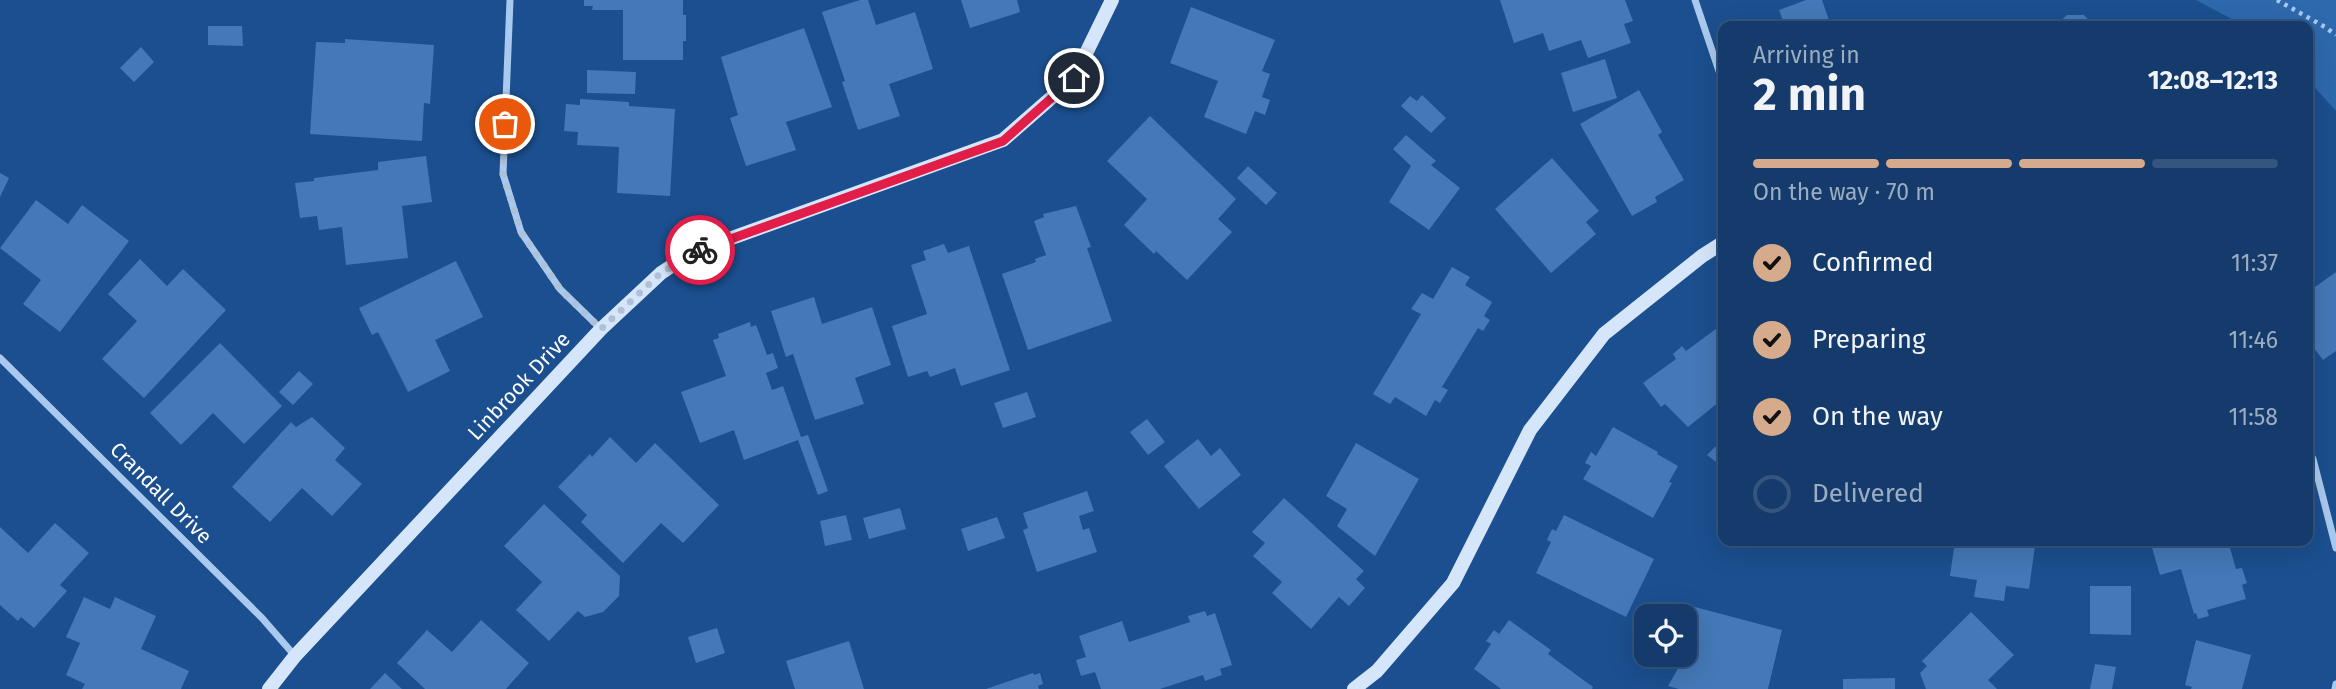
<!DOCTYPE html>
<meta charset="utf-8">
<style>
body{margin:0;font-family:"Fira Sans",sans-serif;background:#214673;color:#f1f3f6;height:100vh;display:flex;flex-direction:column;font-size:26px;white-space:nowrap}
*{box-sizing:border-box;margin:0}
p{font-size:23px;color:#9dadc1}
.icon{flex:none;width:38px;height:38px;fill:none;stroke:currentColor;stroke-width:2;stroke-linecap:round;stroke-linejoin:round}
.map{position:relative;flex:1;overflow:hidden}
.panel{position:absolute;left:1718px;top:21px;width:595px;height:525px;display:flex;flex-direction:column;background:#143b6b;border-radius:14px;box-shadow:0 7px 28px #0002,0 0 0 2px #33557e}
.panel>*{flex:none}
.tools{position:absolute;left:1634px;top:604px;display:grid;gap:14px}
.tools a{display:grid;place-items:center;width:63px;height:63px;border-radius:14px;background:#143b6b;box-shadow:0 7px 28px #0002,0 0 0 2px #33557e;font-size:35px}
.pin{position:absolute;display:grid;place-items:center;width:60px;height:60px;color:#fff;margin:-30px;border:4px solid #fff;border-radius:50%;box-shadow:0 2px 7px #0007}
.courier{position:absolute;display:grid;place-items:center;width:70px;height:70px;margin:-35px;border:5px solid #e11d48;border-radius:50%;background:#fff;color:#222;box-shadow:0 2px 9px #0007}
.head em{font-style:normal;font-weight:700}
.head div{display:flex;flex-direction:column-reverse}
.head{display:flex;align-items:center;justify-content:space-between;height:119px;padding:0 35px}
h1{font-size:46px;font-weight:700;line-height:52px}
.bar{display:grid;grid-template-columns:repeat(4,1fr);gap:10px 7px;align-content:center;height:84px;padding:0 35px}
.bar i{height:9px;border-radius:5px;background:#33557e}
.bar .selected{background:#d6ab8b}
.bar p{grid-column:span 4}
ol{padding:0 35px;list-style:none}
li{display:flex;align-items:center;gap:21px;height:77px}
li p{margin-inline-start:auto}
li .icon{padding:7px;border-radius:50%;background:#d6ab8b;color:#111;stroke-width:4}
li:last-child{color:#9dadc1}
li i{width:38px;height:38px;border:4px solid #33557e;border-radius:50%}
.map>svg:first-child{display:block}
</style>
<div class="map">
<svg width="2336" height="689" viewBox="0 0 2336 689">
<rect width="100%" height="100%" fill="#1b4f8f"/>
<polygon fill="#2e69ad" points="2196,0 2336,0 2336,111 2308,80 2308,26 2245,26"/>
<g fill="#4478b7">
<polygon points="584,0 683,0 683,15 686,15 686,41 683,41 683,60 623,60 623,10 592,10 593,6 584,6"/>
<polygon points="860,0 868,0 876,25 915,12 933,69 889,84 900,116 858,130 842,82 845,81 822,12"/>
<polygon points="961,0 1017,0 1020,12 970,28"/>
<polygon points="1500,0 1625,0 1633,21 1624,24 1631,43 1588,58 1581,40 1549,51 1543,33 1514,43"/>
<polygon points="1806,0 1822,0 1831,26 1785,26 1779,10"/>
<polygon points="1191,7 1275,40 1262,71 1270,74 1262,97 1270,100 1265,115 1255,111 1246,134 1204,117 1218,81 1170,63"/>
<polygon points="2067,15 2084,15 2094,26 2055,26"/>
<polygon points="208,26 242,26 243,46 208,45"/>
<polygon points="804,28 832,107 786,122 796,150 746,166 730,118 738,115 721,57"/>
<polygon points="345,39 434,45 430,104 424,103 422,141 310,134 316,42 345,43"/>
<polygon points="141,47 154,62 134,82 120,68"/>
<polygon points="1605,59 1617,98 1573,112 1561,73"/>
<polygon points="587,70 636,72 635,94 587,93"/>
<polygon points="1639,90 1662,132 1658,135 1684,180 1655,197 1657,202 1632,216 1580,124"/>
<polygon points="1422,95 1446,118 1431,133 1401,106 1410,96 1417,101"/>
<polygon points="580,99 629,102 629,106 675,109 670,196 617,193 619,147 577,145 578,132 564,131 566,104 580,105"/>
<polygon points="1150,116 1236,199 1218,219 1232,232 1187,280 1156,251 1154,254 1124,225 1147,199 1107,161"/>
<polygon points="1406,135 1436,161 1431,165 1460,188 1429,230 1389,202 1411,166 1393,149"/>
<polygon points="426,156 432,202 402,206 408,258 346,265 342,227 319,230 317,216 300,218 295,183 314,181 314,178 378,170 378,162"/>
<polygon points="1552,158 1599,211 1586,222 1596,234 1551,273 1495,209"/>
<polygon points="1248,166 1277,193 1266,205 1237,178"/>
<polygon points="0,173 9,178 0,197"/>
<polygon points="36,200 68,224 82,205 129,241 60,332 23,304 41,280 0,248"/>
<polygon points="1076,206 1091,247 1087,248 1112,321 1028,350 1002,274 1036,262 1035,259 1046,255 1034,221 1044,217 1043,214"/>
<polygon points="944,244 948,253 969,246 1010,370 961,386 955,368 930,377 927,371 908,377 892,326 927,314 911,265 926,260 923,251"/>
<polygon points="140,259 167,286 183,269 226,310 144,398 102,359 137,321 108,294"/>
<polygon points="456,261 483,317 435,340 450,371 408,392 378,332 372,335 359,308"/>
<polygon points="1452,267 1470,277 1465,285 1492,302 1484,316 1490,320 1483,331 1478,328 1442,387 1448,390 1440,403 1435,400 1426,416 1395,397 1390,404 1373,394 1421,314 1411,309 1422,293 1433,299"/>
<polygon points="2336,272 2336,351 2323,360 2308,340 2308,292"/>
<polygon points="814,297 822,324 872,307 891,365 855,378 864,404 815,420 793,354 786,357 771,311"/>
<polygon points="750,322 751,327 756,325 767,355 773,353 778,368 766,373 772,390 783,386 801,437 808,435 828,491 818,495 798,440 744,460 734,430 700,443 681,392 726,376 713,340 719,338 718,334"/>
<polygon points="1724,323 1724,398 1688,427 1665,404 1661,407 1643,383 1676,359 1673,354 1682,346 1686,351"/>
<polygon points="220,343 282,406 244,444 213,413 181,445 150,413"/>
<polygon points="299,371 313,384 293,405 279,392"/>
<polygon points="1027,392 1036,417 1003,428 994,403"/>
<polygon points="312,417 345,448 335,460 362,484 332,516 302,488 270,522 232,487 291,422 296,427"/>
<polygon points="1147,419 1165,442 1148,455 1130,432"/>
<polygon points="1613,427 1658,452 1657,454 1678,466 1669,482 1672,483 1653,518 1583,479 1591,466 1585,463 1591,452 1596,456"/>
<polygon points="610,437 636,463 655,443 719,505 683,543 661,523 623,563 581,522 587,515 558,487 590,454 592,457"/>
<polygon points="1724,438 1724,468 1707,455"/>
<polygon points="1198,439 1211,456 1220,448 1241,475 1199,509 1164,466"/>
<polygon points="1356,443 1419,479 1375,556 1337,526 1347,509 1326,496"/>
<polygon points="1087,491 1094,511 1079,516 1083,530 1089,528 1097,552 1037,572 1023,530 1028,528 1023,513"/>
<polygon points="1284,498 1364,571 1356,579 1365,588 1349,606 1339,597 1311,629 1272,593 1282,582 1253,556 1265,543 1252,532"/>
<polygon points="544,504 620,576 619,596 603,612 585,617 578,611 549,641 516,610 542,582 504,546"/>
<polygon points="900,508 906,529 869,539 863,518"/>
<polygon points="846,515 852,540 825,546 820,521"/>
<polygon points="1564,515 1654,559 1626,617 1536,573 1551,542 1547,540 1552,529 1556,531"/>
<polygon points="997,517 1005,538 968,551 961,529"/>
<polygon points="55,523 89,553 60,585 67,591 34,628 21,617 18,621 0,605 0,527 28,553"/>
<polygon points="1955,541 2024,541 2023,545 2035,546 2029,589 2006,586 2004,601 1974,597 1977,580 1950,576"/>
<polygon points="2150,541 2228,541 2236,569 2242,568 2247,583 2242,585 2246,599 2207,610 2209,616 2198,619 2196,613 2194,614 2181,569 2160,575"/>
<polygon points="2090,586 2131,586 2131,635 2090,634"/>
<polygon points="84,597 110,609 115,597 156,616 141,649 189,671 181,689 82,689 85,684 66,675 80,643 66,637"/>
<polygon points="1695,607 1782,630 1768,689 1679,689 1668,686 1681,663 1683,654 1685,654 1685,646"/>
<polygon points="1205,611 1207,616 1215,613 1232,665 1220,669 1222,675 1205,681 1203,675 1160,689 1101,689 1095,672 1081,676 1076,660 1086,657 1079,636 1122,621 1129,642 1190,622 1188,616"/>
<polygon points="1971,612 2014,655 1988,680 1997,689 1926,689 1920,673 1927,666 1922,661"/>
<polygon points="481,620 529,663 506,689 425,689 397,663 427,630 452,652"/>
<polygon points="1509,620 1551,650 1548,654 1593,687 1592,689 1501,689 1474,669 1491,644 1486,641 1494,630 1499,634"/>
<polygon points="717,628 725,653 696,663 688,637"/>
<polygon points="2196,640 2251,655 2242,689 2191,689 2192,687 2185,685"/>
<polygon points="849,641 864,689 795,689 786,661"/>
<polygon points="2095,664 2116,667 2112,689 2090,689"/>
<polygon points="385,673 402,689 370,689"/>
<polygon points="1033,673 1034,675 1040,673 1043,684 1038,686 1039,689 986,689"/>
<polygon points="1895,678 1895,689 1843,689 1843,679"/>
</g>
<g fill="none" stroke-linecap="round" stroke-linejoin="round">
<polyline stroke="#a9c9ee" stroke-width="4.5" stroke-dasharray="3.5 5" stroke-linecap="butt" points="2277,0 2325,27 2336,35"/>
<g stroke="#a9c9ee" stroke-width="7">
<polyline points="510,0 503,174 521,232 560,289 601,329"/>
<polyline points="1695,0 1724,86"/>
<polyline points="0,358 262,618 295,656"/>
<polyline points="2308,449 2313,459 2336,548"/>
<polyline points="2335,689 2336,684"/>
</g>
<g stroke="#d6e6fa" stroke-width="14">
<polyline points="269,689 295,656 601,329 661,273 693,252 1003,140 1074,78 1112,0"/>
<polyline points="1354,689 1377,671 1453,583 1530,430 1604,334 1702,256 1724,242"/>
</g>
</g>
<g fill="none" stroke-linecap="round" stroke-linejoin="round">
<polyline stroke="#afc1d8" stroke-width="7" stroke-dasharray="0 12.6" points="505,124 503,174 521,232 560,289 601,329 661,273 700,250"/>
<polyline stroke="#e11d48" stroke-width="9" points="700,250 1003,141 1074,78"/>
</g>
<g text-anchor="middle" stroke-width="5" stroke-linejoin="round" paint-order="stroke">
<g font-size="21" fill="#fff" stroke="#1b4f8f">
<text transform="translate(519 386) rotate(-47)" y="7">Linbrook Drive</text>
<text transform="translate(161 493) rotate(45)" y="7">Crandall Drive</text>
</g>
</g>
</svg>
<div class="tools">
<a><svg class="icon" aria-label="locate" viewBox="0 0 24 24"><circle cx="12" cy="12" r="6"/><path d="M12 2v4M12 18v4M2 12h4M18 12h4"/></svg></a>
</div>
<div class="pin" style="left:505px;top:124px;background:#ea580c"><svg class="icon" aria-label="bag" viewBox="0 0 24 24"><path d="M5 8h14l-1 12H6zM9 8a3 3 0 0 1 6 0"/></svg></div>
<div class="pin" style="left:1074px;top:78px;background:#1f2937"><svg class="icon" aria-label="home" viewBox="0 0 24 24"><path d="M3 11l9-7 9 7M6 9v11h12V9"/></svg></div>
<div class="courier" style="left:700px;top:250px"><svg class="icon" aria-label="bike" viewBox="0 0 24 24"><circle cx="6" cy="16" r="4"/><circle cx="18" cy="16" r="4"/><path d="M6 16l4-8h5l3 8M10 8l3 8H6M13 5h3"/></svg></div>
<section class="panel">
<div class="head"><div><h1>2 min</h1><p>Arriving in</p></div><em>12:08–12:13</em></div>
<div class="bar"><i class="selected"></i><i class="selected"></i><i class="selected"></i><i></i><p>On the way · 70 m</p></div>
<ol>
<li><svg class="icon" aria-label="check" viewBox="0 0 24 24"><path d="M5 12l5 5 9-10"/></svg>Confirmed<p>11:37</p></li>
<li><svg class="icon" aria-label="check" viewBox="0 0 24 24"><path d="M5 12l5 5 9-10"/></svg>Preparing<p>11:46</p></li>
<li><svg class="icon" aria-label="check" viewBox="0 0 24 24"><path d="M5 12l5 5 9-10"/></svg>On the way<p>11:58</p></li>
<li><i></i>Delivered</li>
</ol>
</section>
</div>
